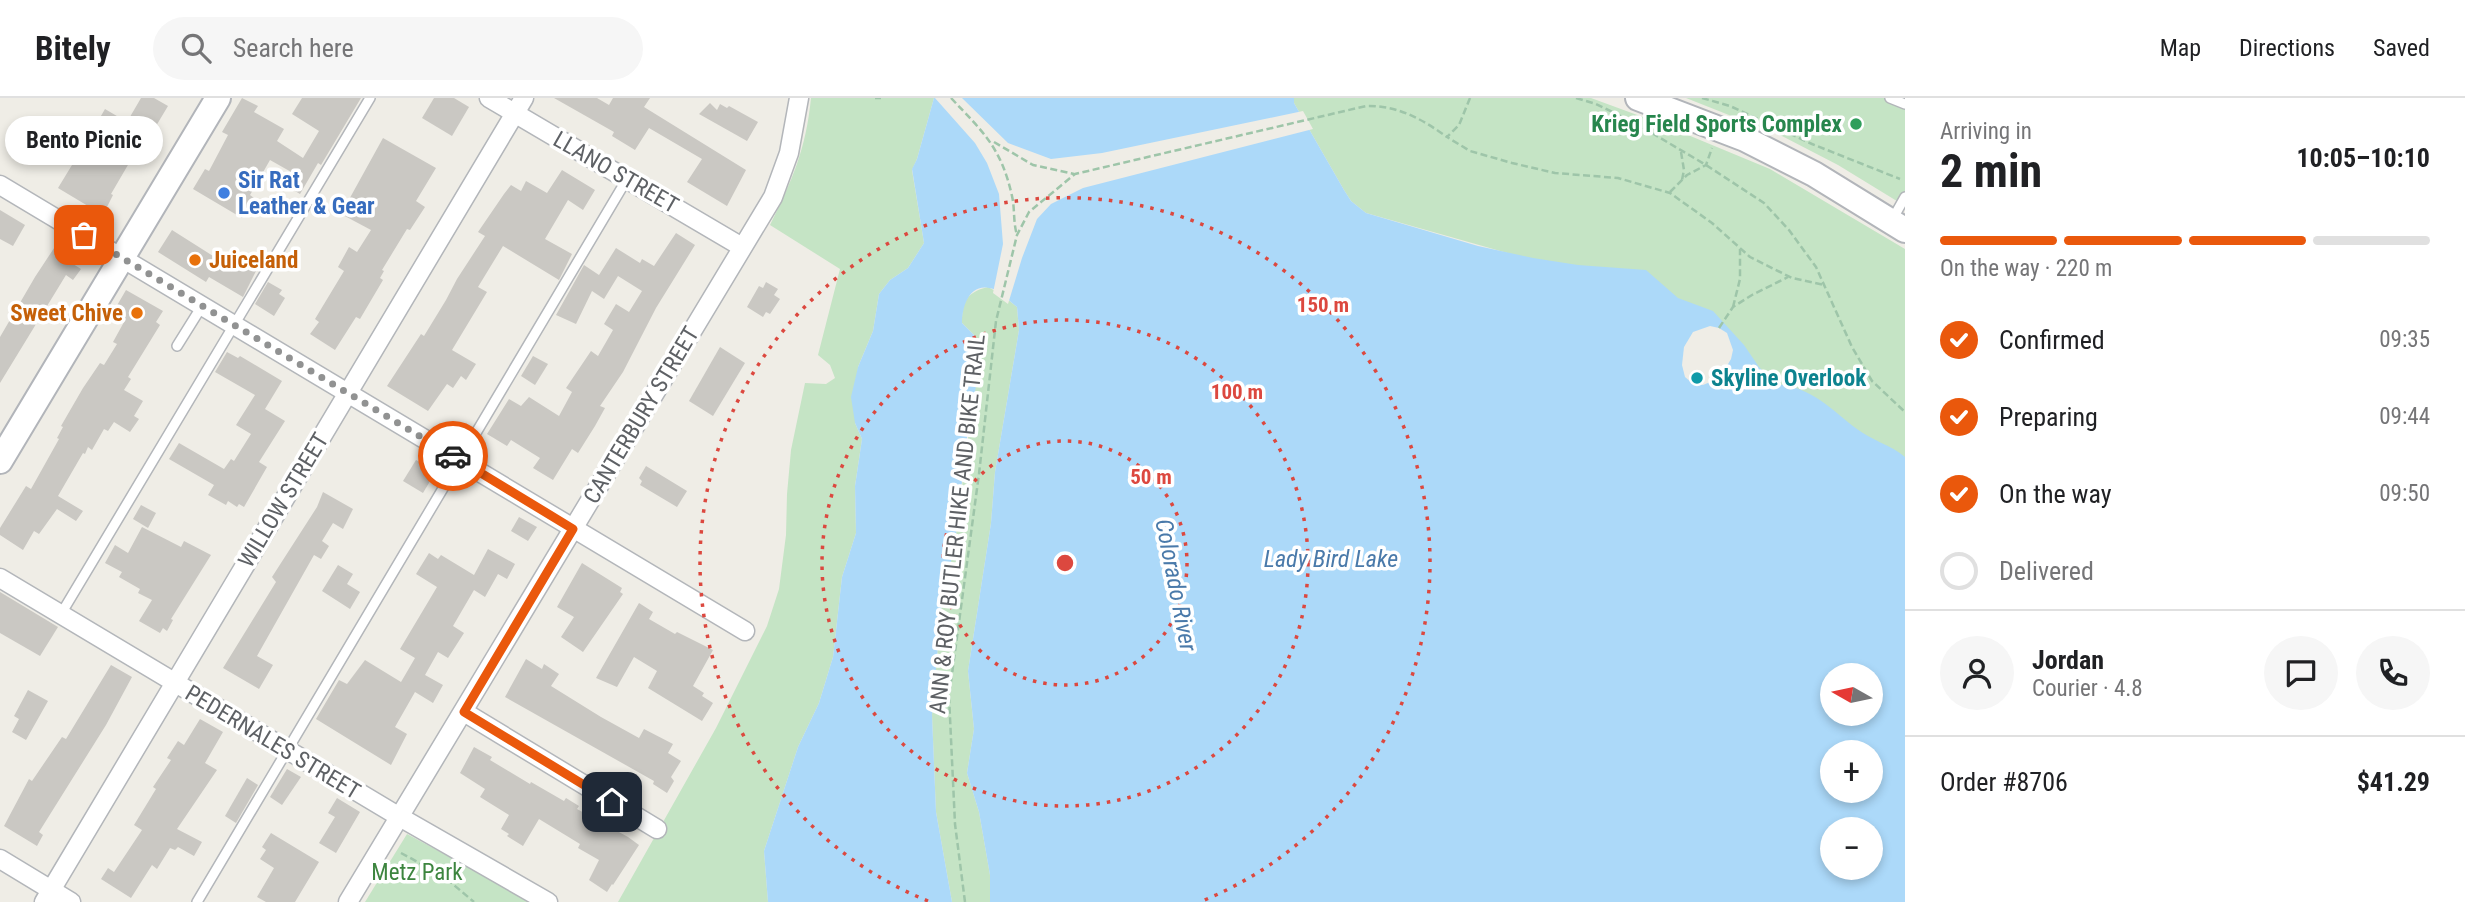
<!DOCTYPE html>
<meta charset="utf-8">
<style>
body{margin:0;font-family:"Roboto Condensed",sans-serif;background:#f6f6f6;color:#202124;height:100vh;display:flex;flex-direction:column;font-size:26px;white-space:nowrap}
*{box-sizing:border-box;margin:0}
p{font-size:23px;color:#757577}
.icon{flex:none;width:38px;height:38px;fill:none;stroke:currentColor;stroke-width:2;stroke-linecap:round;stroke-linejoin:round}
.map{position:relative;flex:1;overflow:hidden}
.details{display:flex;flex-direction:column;background:#fff;width:560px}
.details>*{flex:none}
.needle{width:46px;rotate:279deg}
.controls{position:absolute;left:1820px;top:565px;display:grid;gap:14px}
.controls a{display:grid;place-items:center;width:63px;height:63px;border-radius:50%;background:#fff;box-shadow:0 4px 10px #0003;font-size:35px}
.pin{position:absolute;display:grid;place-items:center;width:60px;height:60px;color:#fff;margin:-30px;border-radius:14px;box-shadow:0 4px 10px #0006}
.courier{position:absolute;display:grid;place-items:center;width:70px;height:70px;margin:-35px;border:5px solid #ea580c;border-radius:50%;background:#fff;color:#222;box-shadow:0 2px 9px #0007}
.bubble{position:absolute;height:49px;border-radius:24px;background:#fff;box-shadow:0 4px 10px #0003;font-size:23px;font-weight:700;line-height:49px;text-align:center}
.head em{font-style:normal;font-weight:700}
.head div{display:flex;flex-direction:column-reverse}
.head{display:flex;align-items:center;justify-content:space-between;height:119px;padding:0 35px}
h1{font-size:46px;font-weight:700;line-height:52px}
.bar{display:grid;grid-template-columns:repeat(4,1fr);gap:10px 7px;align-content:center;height:84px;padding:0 35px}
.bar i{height:9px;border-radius:5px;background:#e0e0e0}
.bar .active{background:#ea580c}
.bar p{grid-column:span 4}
.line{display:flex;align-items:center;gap:18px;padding:0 35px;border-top:2px solid #e0e0e0}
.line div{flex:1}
.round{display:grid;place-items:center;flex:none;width:74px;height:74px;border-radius:37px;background:#f6f6f6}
ol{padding:0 35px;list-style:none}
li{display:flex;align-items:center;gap:21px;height:77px}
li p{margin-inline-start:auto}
li .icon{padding:7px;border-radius:50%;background:#ea580c;color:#fff;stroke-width:4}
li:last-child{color:#757577}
li i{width:38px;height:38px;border:4px solid #e0e0e0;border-radius:50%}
header{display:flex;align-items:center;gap:42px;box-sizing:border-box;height:98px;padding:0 35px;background:#fff;border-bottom:2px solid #e0e0e0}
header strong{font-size:33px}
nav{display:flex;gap:38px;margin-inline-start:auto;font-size:24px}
.search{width:490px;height:63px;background:#f6f6f6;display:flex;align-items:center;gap:18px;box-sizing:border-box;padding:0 24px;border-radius:38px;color:#757577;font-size:26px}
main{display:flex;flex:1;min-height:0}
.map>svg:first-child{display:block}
</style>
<header>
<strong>Bitely</strong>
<div class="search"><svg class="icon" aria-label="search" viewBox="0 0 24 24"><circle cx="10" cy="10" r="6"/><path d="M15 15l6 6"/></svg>Search here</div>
<nav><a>Map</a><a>Directions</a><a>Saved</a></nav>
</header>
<main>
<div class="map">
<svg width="1905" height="804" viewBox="0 0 1905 804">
<rect width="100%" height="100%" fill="#efede6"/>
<g fill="#c5e4c5">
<path d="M811,0H934L917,61L912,72L924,145L908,170L890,182L879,196L873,233L858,269L855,325L862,341L855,388L856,435L842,479L833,559L819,605L798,649L764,753L768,804H618L716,630L767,528L779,491L786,437L787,396L791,352L805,285L826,286L835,280L830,267L818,257L840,171L770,127C792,83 806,51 811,0Z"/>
<polygon points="1294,0 1591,0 1659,25 1770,71 1905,151 1905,381 1578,175 1366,115 1351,103 1344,92 1294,5"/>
<polygon points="1686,0 1905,0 1905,108 1838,67 1782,38"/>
<path d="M988,189L1001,196L1017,209L1019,232L995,374L991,425L968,573L974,631L967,675L979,714L990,777V804H952L936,714L932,617L942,501L953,455L949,454L952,436H956L972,309L974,237L962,225C962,203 967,194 988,189Z"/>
<polygon points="407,736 534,804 365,804"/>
</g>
<path fill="#acd9f9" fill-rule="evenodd" d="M934,0H1294V5L1344,92L1351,103L1366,115L1478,148L1533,160L1578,167L1646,172L1678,200L1713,213L1744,247L1759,269L1776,286C1810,288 1831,311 1857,331C1871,342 1891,347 1905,359V804H990V777L979,714L967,675L974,631L968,573L991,425L995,374L1019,232L1017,209C1009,203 999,191 989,190C969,186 962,209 962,225L974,237L983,251L968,331L956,436L952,437L949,454L953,455L942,501L932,617L936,714L952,804H768L764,753L798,649L819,605L833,559L842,479L856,435L855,388L862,341L855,325L851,299L858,269L873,233L879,196L890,182L908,170L924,145L912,71L917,61ZM1832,578H1871V616H1832ZM1832,654H1871V693H1832ZM1832,732H1871V770H1832Z"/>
<g fill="#efede6">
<polygon points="935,0 962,0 1008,45 1051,61 1102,55 1303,13 1313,31 1083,90 1051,106 1037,121 1022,160 1008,206 993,195 1003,146 999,96 987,65 975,45"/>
<polygon points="1710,228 1719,230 1727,235 1733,252 1731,261 1724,273 1715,282 1703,287 1692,285 1685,279 1682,267 1684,249 1693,234"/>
</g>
<g fill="#cac8c3">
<polygon points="141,0 154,0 168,8 147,43 151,45 139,65 132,60 111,96 113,97 103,117 58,90 72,67 38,47 54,20 73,32 75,28 90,37 105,11 127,24"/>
<polygon points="242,0 258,8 254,14 284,31 277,43 303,60 319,33 292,16 302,0 361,0 321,67 318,65 300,96 285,87 293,75 270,62 250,97 254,100 242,120 193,91 205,71 209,73 228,37 222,34"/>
<polygon points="434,0 454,0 469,9 452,38 422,20"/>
<polygon points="554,0 597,0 609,7 613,0 650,0 644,9 746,72 727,108 687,84 702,61 649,30 635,52 612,38 614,34"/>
<polygon points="710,5 717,12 720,6 727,10 729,8 758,24 747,43 699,16"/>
<polygon points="383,40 436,70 416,103 425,109 410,132 407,131 382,172 384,173 380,180 383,182 360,221 356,219 335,252 310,236 319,224 315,221 344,173 338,169 349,149 357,154 371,132 341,116"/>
<polygon points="562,72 595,92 583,112 568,102 545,141 572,156 559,182 503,148 478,189 487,194 452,252 476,266 466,282 461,278 453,290 447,286 428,313 387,288 421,236 424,238 446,202 457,181 485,138 478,134 504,96 511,87 521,93 526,83 547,95"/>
<polygon points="0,112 25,127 13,148 0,141"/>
<polygon points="172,132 232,170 238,160 257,171 243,199 209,179 206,184 158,154"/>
<polygon points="676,135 695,147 656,210 623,274 600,308 605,310 595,328 578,355 572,351 553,382 533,370 540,360 511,342 507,348 487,336 509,301 521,308 529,299 559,318 572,294 566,290 591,253 598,258 613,232 604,226 616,206 629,214 642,193 618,178 604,201 592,193 576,226 556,217 584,167 599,177 616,150 640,165 642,161 654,168"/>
<polygon points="60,141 80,154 73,166 81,171 73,182 66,177 0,285 0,239 35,179"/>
<polygon points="268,184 282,192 279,196 285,200 274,218 255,206"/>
<polygon points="766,184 778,191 774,197 780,201 770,216 766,214 763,219 747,209 759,188 763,190"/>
<polygon points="126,192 163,213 156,224 160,227 128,279 131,281 124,292 143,303 134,318 139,321 130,334 114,324 108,333 104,331 92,352 88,349 85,356 83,355 58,398 83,413 76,423 57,411 39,436 34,433 23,452 0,437 0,430 26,388 31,391 59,341 57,340 63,329 61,328 83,290 100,265 104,267 117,246 113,244 124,224 112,216"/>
<polygon points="720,249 745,265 713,318 689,303"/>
<polygon points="227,254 238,260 240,258 282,283 265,311 285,323 259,364 267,369 244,409 239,406 237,409 228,403 226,407 208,397 214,387 169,361 179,345 224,371 231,361 234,363 251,336 236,327 255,297 215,274"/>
<polygon points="533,258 548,266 535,287 521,278"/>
<polygon points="416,362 436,373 423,395 403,383"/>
<polygon points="646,368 687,393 677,409 640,387 642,383 639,380"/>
<polygon points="323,394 353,411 343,431 333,425 322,443 329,448 321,461 314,457 257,558 273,567 259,591 223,570 276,484 272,479 317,409"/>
<polygon points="141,407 156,415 148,430 133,421"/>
<polygon points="519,419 537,429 528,443 511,433"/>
<polygon points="142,429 181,449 184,443 211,457 171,521 173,522 167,533 163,530 160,535 139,523 152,502 138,495 140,491 119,479 122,474 105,465 115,447 128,455"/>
<polygon points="488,451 515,466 507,481 498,476 485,499 474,492 453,528 464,535 448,560 438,554 425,577 443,587 433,605 415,594 395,629 407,636 391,667 316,621 339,582 347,586 365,562 401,584 415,560 400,551 437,489 416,476 429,455 438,461 441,457 474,477"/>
<polygon points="582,465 622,490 620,494 623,496 583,554 561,539 574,519 557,509"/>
<polygon points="338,467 353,476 347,486 360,494 350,511 322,493"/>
<polygon points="0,494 58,529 40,558 0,535"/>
<polygon points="639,505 653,514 649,521 675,536 677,534 713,552 693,588 704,595 702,598 713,605 702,623 648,590 657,573 634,559 617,589 596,580"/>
<polygon points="526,561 542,571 544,566 559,576 551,588 601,619 639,640 644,631 673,646 668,655 681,663 671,679 674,683 667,695 653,686 654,683 505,599"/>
<polygon points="111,567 132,579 106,627 39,734 43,737 37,748 4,728 29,681 32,683 62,639 66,641"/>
<polygon points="28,592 48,603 26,642 12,634 19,621 14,618"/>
<polygon points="200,621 223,634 205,665 217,672 177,731 202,744 194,758 178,749 175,752 170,750 157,771 152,767 131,800 101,781 108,770 114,774 142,732 134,727 156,691 153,689 171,662 167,660 178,643 184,647"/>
<polygon points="474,649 492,659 490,662 530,686 531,684 564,703 566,700 579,708 577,711 628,739 639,747 613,787 612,786 607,794 589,782 599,762 578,750 580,746 539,721 523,748 507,738 509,736 501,731 509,717 480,699 485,691 460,675"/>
<polygon points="287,671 301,679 282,707 270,699"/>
<polygon points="247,680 258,687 236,725 225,718"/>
<polygon points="337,700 360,714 336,755 319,745 335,719 328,715"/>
<polygon points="271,735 319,764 295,804 266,804 257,799 274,770 260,761 266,752 262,749"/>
</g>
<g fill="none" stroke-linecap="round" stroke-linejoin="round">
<g stroke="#b3b6ba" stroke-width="12">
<g id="lane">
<polyline points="1890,0 1905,6"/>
<polyline points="1892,122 1905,99"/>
<polyline points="177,248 202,208"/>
<polyline points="61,516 370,0"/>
<polyline points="197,804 627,81"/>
</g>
</g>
<g stroke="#b3b6ba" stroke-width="21">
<g id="street">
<polyline points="489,0 742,149"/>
<polyline points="0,87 745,533"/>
<polyline points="0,480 398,718 548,804"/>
<polyline points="464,614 657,731"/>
<polyline points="0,761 71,804"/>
<polyline points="44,804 524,0"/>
<polyline points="348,804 773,99 789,55 799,0"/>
</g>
</g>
<g stroke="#b2b5ba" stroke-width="28">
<g id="secondary">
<polyline points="1638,0 1745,41 1814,76 1905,132"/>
<polyline points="0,363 218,0"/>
</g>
</g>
<g stroke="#9ec5a9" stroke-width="2.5" stroke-dasharray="7 3.5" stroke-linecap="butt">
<polyline points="875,0 881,0"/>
<path d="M951,0C983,34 1001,49 1012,98C1015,111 1013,124 1017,137"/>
<polyline points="1470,0 1459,27 1447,39 1470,53 1512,65 1555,75 1618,80 1670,95 1712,125 1750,159 1792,180 1824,187"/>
<polyline points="1576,0 1596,6 1635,25 1706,67 1764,105 1789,132 1816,169 1852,249 1872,283 1905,314"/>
<polyline points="1702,0 1730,8 1812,46 1900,81"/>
<polyline points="994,44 1033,67 1074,76"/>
<polyline points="1681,54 1684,72 1682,82"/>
<polyline points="1670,94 1687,77 1706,67 1712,50"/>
<polyline points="1733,209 1740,181 1740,151"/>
<polyline points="1719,230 1733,209 1752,197 1788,179"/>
<polyline points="401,755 442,777 474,804"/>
<path d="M965,804L955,726L949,598L979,376L996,223L1017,137L1029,114L1075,76L1366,8C1397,7 1422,21 1447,39"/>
</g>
<use href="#lane" stroke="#fff" stroke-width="9"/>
<use href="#street" stroke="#fff" stroke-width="18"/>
<use href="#secondary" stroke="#fff" stroke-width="24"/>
</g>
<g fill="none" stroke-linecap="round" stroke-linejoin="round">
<polyline stroke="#919292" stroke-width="7" stroke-dasharray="0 12.6" points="84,137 453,358"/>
<polyline stroke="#ea580c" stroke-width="9" points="453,358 573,431 464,614 612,704"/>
</g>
<g fill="none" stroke="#dc483f" stroke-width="3.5" stroke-dasharray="3.5 7">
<circle cx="1065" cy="465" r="122"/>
<circle cx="1065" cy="465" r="243"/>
<path d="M928 803A365 365 0 1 1 1202 803"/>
</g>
<circle fill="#2e9e5b" stroke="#fff" stroke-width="2.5" cx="1856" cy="26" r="7"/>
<circle fill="#3f7fe0" stroke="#fff" stroke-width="2.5" cx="224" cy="95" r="7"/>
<g fill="#e8710a" stroke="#fff" stroke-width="2.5">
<circle cx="195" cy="162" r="7"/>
<circle cx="137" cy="215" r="7"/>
</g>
<circle fill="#0f9aa8" stroke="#fff" stroke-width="2.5" cx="1697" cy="280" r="7"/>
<g text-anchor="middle" stroke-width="7" stroke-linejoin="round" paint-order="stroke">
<g font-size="23" font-weight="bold" fill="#27864d" stroke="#fff" text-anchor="end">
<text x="1842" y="34">Krieg Field Sports Complex</text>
</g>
<g font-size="23" fill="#5e6165" stroke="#fff">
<text transform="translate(616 74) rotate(30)" y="8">LLANO STREET</text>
<text transform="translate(641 317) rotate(-59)" y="8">CANTERBURY STREET</text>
<text transform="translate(283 402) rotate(-59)" y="8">WILLOW STREET</text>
<text transform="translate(957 426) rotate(-84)" y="8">ANN &amp; ROY BUTLER HIKE AND BIKE TRAIL</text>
<text transform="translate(273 644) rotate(31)" y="8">PEDERNALES STREET</text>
</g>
<g font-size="23" font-weight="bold" fill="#366cbe" stroke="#fff" text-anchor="start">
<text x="238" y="90">Sir Rat<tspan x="238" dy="26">Leather &amp; Gear</tspan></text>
</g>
<g font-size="23" font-weight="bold" fill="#c56008" stroke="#fff" text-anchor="start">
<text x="209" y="170">Juiceland</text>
<text x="123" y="223" text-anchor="end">Sweet Chive</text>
</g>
<g font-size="23" font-weight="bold" fill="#0d838f" stroke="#fff" text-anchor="start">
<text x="1711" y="288">Skyline Overlook</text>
</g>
<g font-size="23" fill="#3d853f" stroke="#fff">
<text x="417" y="782">Metz Park</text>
</g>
<g font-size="24" font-style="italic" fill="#4a7aaa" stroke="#fff">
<text x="1331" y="469">Lady Bird Lake</text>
<text transform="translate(1176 487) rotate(79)" y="8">Colorado River</text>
</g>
</g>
<circle cx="1065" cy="465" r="10" fill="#dc483f" stroke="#fff" stroke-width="3.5"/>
<g font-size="21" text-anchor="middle" font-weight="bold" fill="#dc483f" stroke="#fff" stroke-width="7" stroke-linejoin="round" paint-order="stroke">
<text x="1323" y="214">150 m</text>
<text x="1237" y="301">100 m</text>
<text x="1151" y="386">50 m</text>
</g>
</svg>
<div class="controls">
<a><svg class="needle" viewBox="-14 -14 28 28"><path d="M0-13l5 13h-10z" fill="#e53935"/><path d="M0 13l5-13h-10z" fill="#757577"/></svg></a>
<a>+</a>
<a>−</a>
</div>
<div class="pin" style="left:84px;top:137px;background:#ea580c"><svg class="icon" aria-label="bag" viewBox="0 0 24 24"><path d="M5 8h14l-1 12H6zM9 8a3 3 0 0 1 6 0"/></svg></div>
<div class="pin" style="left:612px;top:704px;background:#1f2937"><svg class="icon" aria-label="home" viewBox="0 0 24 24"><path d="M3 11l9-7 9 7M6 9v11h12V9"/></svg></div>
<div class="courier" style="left:453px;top:358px"><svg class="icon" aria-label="car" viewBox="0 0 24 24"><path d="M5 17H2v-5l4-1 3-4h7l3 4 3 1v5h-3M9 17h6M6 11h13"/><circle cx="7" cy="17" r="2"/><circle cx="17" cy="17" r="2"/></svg></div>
<div class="bubble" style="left:5px;top:18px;width:158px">Bento Picnic</div>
</div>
<section class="details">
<div class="head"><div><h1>2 min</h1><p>Arriving in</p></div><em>10:05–10:10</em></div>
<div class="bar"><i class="active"></i><i class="active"></i><i class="active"></i><i></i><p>On the way · 220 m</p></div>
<ol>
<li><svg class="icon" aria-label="check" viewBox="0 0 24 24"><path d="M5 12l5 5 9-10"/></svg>Confirmed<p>09:35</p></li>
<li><svg class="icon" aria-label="check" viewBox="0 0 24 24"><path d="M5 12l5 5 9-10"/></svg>Preparing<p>09:44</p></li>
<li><svg class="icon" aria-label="check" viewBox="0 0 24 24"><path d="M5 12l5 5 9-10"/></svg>On the way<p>09:50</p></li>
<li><i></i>Delivered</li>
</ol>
<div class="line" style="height:126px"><a class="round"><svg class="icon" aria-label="person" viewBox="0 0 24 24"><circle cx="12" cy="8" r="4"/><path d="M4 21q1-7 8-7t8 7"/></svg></a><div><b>Jordan</b><p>Courier · 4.8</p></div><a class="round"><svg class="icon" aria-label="chat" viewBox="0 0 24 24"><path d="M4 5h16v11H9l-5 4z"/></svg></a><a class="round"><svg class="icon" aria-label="phone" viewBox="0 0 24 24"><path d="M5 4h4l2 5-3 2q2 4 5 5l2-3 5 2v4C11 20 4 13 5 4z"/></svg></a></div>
<div class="line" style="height:91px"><div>Order #8706</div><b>$41.29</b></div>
</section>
</main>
